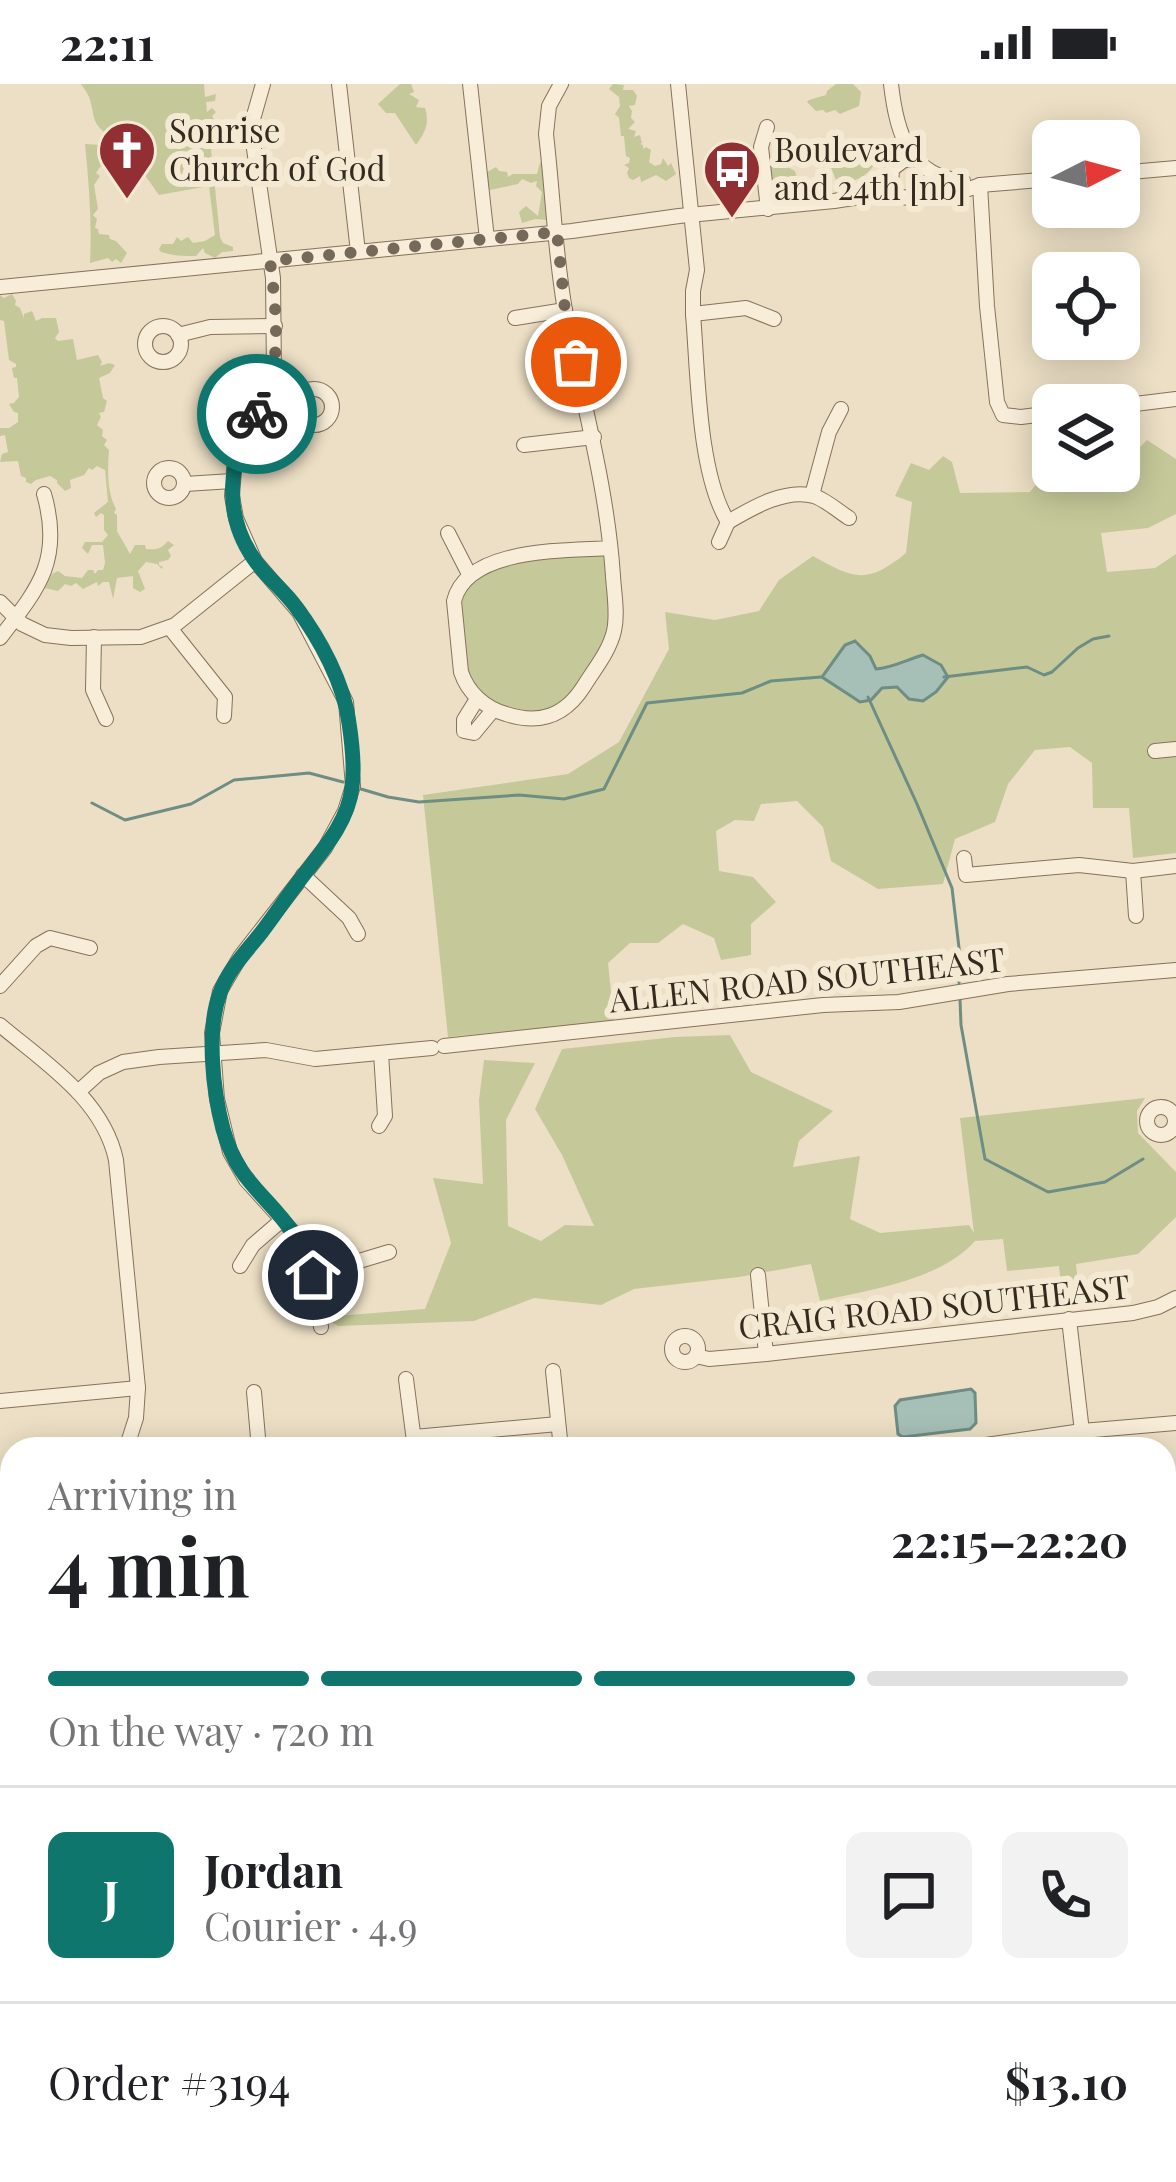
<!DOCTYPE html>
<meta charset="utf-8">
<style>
body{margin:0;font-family:"Playfair Display",serif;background:#f2f2f2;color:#202124;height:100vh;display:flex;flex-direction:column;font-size:45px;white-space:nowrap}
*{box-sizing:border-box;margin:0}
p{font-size:39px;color:#757577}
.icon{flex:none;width:66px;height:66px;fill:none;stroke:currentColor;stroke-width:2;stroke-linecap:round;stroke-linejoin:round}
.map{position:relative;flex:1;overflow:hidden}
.details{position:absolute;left:0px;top:1353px;width:1176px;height:747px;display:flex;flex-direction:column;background:#fff;border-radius:36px 36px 0 0;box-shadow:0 6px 30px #0003}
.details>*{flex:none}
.needle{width:78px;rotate:84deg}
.buttons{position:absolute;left:1032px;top:36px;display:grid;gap:24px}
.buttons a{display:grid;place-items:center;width:108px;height:108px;border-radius:18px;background:#fff;box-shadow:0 6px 30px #0003;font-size:60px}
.pin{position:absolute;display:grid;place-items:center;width:102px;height:102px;color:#fff;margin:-51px;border:6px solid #fff;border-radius:50%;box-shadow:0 3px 12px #0007}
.courier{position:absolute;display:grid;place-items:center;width:120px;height:120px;margin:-60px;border:9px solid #0f766e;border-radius:50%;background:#fff;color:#222;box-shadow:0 3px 15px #0007}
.head em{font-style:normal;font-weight:700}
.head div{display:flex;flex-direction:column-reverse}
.head{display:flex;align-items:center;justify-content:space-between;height:204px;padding:0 48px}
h1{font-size:78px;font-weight:700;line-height:90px}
.bar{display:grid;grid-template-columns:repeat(4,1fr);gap:18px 12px;align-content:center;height:144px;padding:0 48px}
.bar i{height:15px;border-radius:9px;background:#e0e0e0}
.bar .on{background:#0f766e}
.bar p{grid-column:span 4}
.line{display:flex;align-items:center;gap:30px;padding:0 48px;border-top:3px solid #e0e0e0}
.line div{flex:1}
.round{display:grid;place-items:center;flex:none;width:126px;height:126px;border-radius:18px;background:#f2f2f2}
.status{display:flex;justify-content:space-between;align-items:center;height:84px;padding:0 60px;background:#fff;direction:ltr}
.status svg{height:33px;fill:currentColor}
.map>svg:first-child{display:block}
</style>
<div class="status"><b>22:11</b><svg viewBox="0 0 49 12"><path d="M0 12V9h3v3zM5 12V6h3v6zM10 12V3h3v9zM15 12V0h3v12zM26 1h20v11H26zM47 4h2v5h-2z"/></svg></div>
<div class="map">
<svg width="1176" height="2098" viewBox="0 0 1176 2098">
<rect width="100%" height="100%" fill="#ecdfc5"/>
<g fill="#c5c999" fill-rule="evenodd">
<path d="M81,0H204L205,13L216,10L215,17L206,18L207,28L212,24L216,28L212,32L215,37L208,41L210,56L219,57L226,51L230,55L240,53L241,57L236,61L235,57L218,59L211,64L220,153L223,159L233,163V167L222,168L215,174L205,169L203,164L196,172C184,172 173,172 161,168L159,165L162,160H173L177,153L181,157L188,153L193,159L205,157L215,151L209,102L159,111C140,84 137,75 102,80L96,89L100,92L94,101L98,125L93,131L97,135L95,144L98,145L99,150L109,151L110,155L116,157L127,169L121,179L116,175L112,178L108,174L90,179C92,138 89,100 85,60L101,61L104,58L103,47C93,39 94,31 91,20C90,12 85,6 81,0Z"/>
<path d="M400,0H411L414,8L409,10L419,16L416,23L425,24C430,39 425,49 416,61L395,29H386L378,20Z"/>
<polygon points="613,0 624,1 623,6 633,6 637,12 635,21 629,22 632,27 631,34 635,38 628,45 636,47 634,53 640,51 642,59 640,60 643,61 643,65 646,63 651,66 649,78 655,82 661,80 663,74 668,82 671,79 676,90 666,97 656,91 641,98 640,92 633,96 629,94 627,89 629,84 624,81 629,79 630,74 626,72 624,52 621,52 619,34 615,30 620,22 619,13 609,5"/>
<polygon points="836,0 853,0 861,8 859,22 840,30 835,26 826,29 823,26 816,27 807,18 809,16 826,11 827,7"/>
<path d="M850,66L877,68L880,71C869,92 858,100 836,96L830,81L829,102L800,106L793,113L791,110L788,112L780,108L768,88L770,82L777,77L795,87L798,98L802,101L806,98L823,100L826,90L819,79L821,74L830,76L829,69Z"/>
<polygon points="540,78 543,81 549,130 547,136 535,135 522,139 519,128 526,122 538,132 542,108 536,102 537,97 531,99 522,95 518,100 485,107 482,91 496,83 499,87 507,88 508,93 513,90 537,90"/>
<path d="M12,210L16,217L15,221L20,224L24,234V230L32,227L36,237L42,234H56L59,248L55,254L58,257L73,255L77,276L98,271L102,278L100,282L109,279L115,281L110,289L99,294L103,314L107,317L104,328L99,329L101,333L97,341L103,346L102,352L107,356L104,361L109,366C108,384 106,406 116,425L114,429L117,431V447L130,470L135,461H145L146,465C157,466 161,465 168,457L174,461L168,466L171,472L168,476L159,478V481L163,483L162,485L157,480L146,478L138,487L145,505L140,508L133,504V492L117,494L113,515L109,498H103L98,502L97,498L83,505L76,499L71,502L65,500L58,507L44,504L52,490L58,487L65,492L82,494L88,486H93L95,490L98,486H103L105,479L103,461H92L88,470L82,464L85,458H102L108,451L104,446V431L101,429L96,433L94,429L108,418L105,386L97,382L92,386L89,384L84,391L70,396L71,404L65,407L57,399V396L50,392L36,396L31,400L26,398V394L21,392L18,377L0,378L2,370L8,368L5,351L0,352V344H9L18,338V329L14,328L9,320L14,319L19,313L17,294H14L12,284L16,283V280L9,276L4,237L0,236V211L4,214Z"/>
<path d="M1147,356L1176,375V430L1148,444L1101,449L1107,488L1155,484L1176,470V769L1133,774L1129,724H1093L1092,679L1070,663L1035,666L1008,700L995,738L955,755L943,800L878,805L831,777L823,743L797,717L761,720L754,737L735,736L716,747L719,787L753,793L776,818L751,840V871L721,876L714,854L683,840L658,859H630L608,879L614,937L448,953L423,711L568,690L619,658L669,565L665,528L715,536L759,527L779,496L813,472C854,495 867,501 906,469L912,418L895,412L911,379L929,386L943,372L952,378L960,409L1030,408L1053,379V387H1119V379H1124ZM844,561L870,572L875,585L890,584L909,615L898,603L882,604L871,616L860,618L822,593Z"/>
<polygon points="610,464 616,538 574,618 549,632 493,626 465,598 456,508 477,485"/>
<path d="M730,951L751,988L833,1027L799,1057L793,1083L860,1072L850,1135L880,1149L969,1141L974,1149L960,1034L1145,1014L1137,1027L1138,1049L1176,1088V1133L1138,1170L1076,1180L1080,1222L1063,1223L1059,1182L1007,1187L1003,1155L975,1157C941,1196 869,1206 820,1217L811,1180L739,1193L634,1205L601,1221L534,1214L474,1237L338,1242L324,1233L425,1225L451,1159L433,1094L483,1100L479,1016L484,976L535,979L506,1036L508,1142L541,1157L565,1141L594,1142L562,1071L535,1025L562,965L675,953Z"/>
<polygon points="1164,1904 1176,1904 1176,2098 694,2098 697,2093 688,2088 1164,2088"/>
<polygon points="93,2088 135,2088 140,2094 147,2088 172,2088 211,2098 97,2098"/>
<path d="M310,2088H434L433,2098H235C262,2085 284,2097 310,2088Z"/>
</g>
<g fill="#a6bfb7" stroke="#6e8d84" stroke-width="3">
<path d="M855,557L870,572L876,585C892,584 906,576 923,571L941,581L948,593L936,608L923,617L909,615L897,603L882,604L871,616L860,618L822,593L845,561Z"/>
<polygon points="971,1305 975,1309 976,1339 970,1345 903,1353 898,1350 895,1322 900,1316"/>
</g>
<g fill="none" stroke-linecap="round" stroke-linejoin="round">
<g stroke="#6e8d84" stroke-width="3">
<polyline points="944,593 1027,583 1044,591 1052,588 1078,564 1093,555 1109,552"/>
<polyline points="868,613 917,720 952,804 961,881 959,899"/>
<polyline points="361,705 388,713 419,718 519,711 564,715 604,705 647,619 742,609 771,597 821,593"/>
<polyline points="92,719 125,736 191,720 234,696 309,689 343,698"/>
<polyline points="960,915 961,941 985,1075 1048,1108 1105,1098 1143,1075"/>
</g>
<g stroke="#86715c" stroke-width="16">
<g id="minor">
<polyline points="263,0 253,35 254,65 273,194 274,291 264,320 243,351 235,373 232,412 236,434 255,477 299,528 346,618 353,702 345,727 325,764 240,873 220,907 212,949 217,1015 230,1068 246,1096 294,1149 313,1191 321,1243"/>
<polyline points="339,0 358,168"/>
<polyline points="470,0 487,155"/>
<path d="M561,0L549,22L546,50C553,110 555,173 566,232C583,320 607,402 613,492C614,509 618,530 614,547C609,568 595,584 584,602C565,632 540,641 506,630C485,624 468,609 461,588L454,517C467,463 566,467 610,464"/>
<path d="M678,0L697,186L693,207V230C698,289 698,389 728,438L719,458"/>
<path d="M891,0C896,46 908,93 963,97"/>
<polyline points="767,43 761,63 768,125"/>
<polyline points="1119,89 1176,84"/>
<polyline points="980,101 987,222 997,318 1003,331 1021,333 1053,329"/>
<polyline points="899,113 891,103 892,85 904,76 917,76"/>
<polyline points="0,203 572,147 679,132 834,117 885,109 912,115 943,105 969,105 980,101 1053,95"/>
<polyline points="693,230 746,224 774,235"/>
<polyline points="515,234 565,226"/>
<circle cx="163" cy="260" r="18"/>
<polyline points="178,251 210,243 275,242"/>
<circle cx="314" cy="323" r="18"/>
<polyline points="1119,322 1176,315"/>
<polyline points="524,361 594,353"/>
<circle cx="169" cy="399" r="15"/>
<polyline points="185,400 232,397"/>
<polyline points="812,411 829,348 841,325"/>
<path d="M728,438C752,424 785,404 814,412C826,416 838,427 849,434"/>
<polyline points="448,449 469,490"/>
<polyline points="0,518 22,540 45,551 71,554 141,553 175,541 255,477"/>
<polyline points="170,544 225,613 224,632"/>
<polyline points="94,553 93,606 106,635"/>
<path d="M0,554C38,505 63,476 44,410"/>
<polyline points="477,615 464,636 464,647 474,649 493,626"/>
<polyline points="1155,667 1176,665"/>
<polyline points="964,774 966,791 1079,781 1133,787 1176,782"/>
<polyline points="1133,787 1136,832"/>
<polyline points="303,791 349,834 358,850"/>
<polyline points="0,902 36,862 50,854 90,864"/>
<path d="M0,941C45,979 103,1015 116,1076L138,1304L136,1334L126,1365"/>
<polyline points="444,962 823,921 899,918 1008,900 1176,886"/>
<polyline points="78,1008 99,989 123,978 159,973 266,966 315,975 432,964"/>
<circle cx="1161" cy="1037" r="14"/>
<polyline points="379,1042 385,1032 381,969"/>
<polyline points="240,1182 253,1161 282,1136"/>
<polyline points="313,1191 389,1168"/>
<polyline points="758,1191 766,1270"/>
<polyline points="1069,1235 1084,1365"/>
<circle cx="685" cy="1265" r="13"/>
<polyline points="696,1272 709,1275 766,1270 1133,1229 1158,1223 1176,1214"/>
<polyline points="553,1287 561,1365"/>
<polyline points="406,1295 415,1365"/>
<polyline points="254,1308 259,1365"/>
<polyline points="0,1317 138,1304"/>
<polyline points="414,1353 558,1340"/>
<polyline points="958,1365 1082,1347 1176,1339"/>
<polyline points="0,1462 12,1461"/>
<polyline points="1164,1473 1176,1472"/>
<polyline points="0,1631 12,1630"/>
<polyline points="1164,1691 1176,1689"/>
<polyline points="1164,1780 1168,1816"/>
<polyline points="0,1817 12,1816"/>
<polyline points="536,2088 537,2098"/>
</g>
</g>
<use href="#minor" stroke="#f7edd8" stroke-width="14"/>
</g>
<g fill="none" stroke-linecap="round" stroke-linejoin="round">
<path stroke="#766959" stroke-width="12" stroke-dasharray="0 21.6" d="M257,330C284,290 276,223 270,177L557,148L565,226L576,278"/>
<path stroke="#0f766e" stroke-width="15" d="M257,330C228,374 222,429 254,475C266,493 284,506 296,523C320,555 344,599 349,639C352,659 355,682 352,703C348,740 320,769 299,797C286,814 274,832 261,849C246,868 228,886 220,909C206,946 213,1007 223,1045C238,1099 266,1109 294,1150C303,1162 308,1178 313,1191"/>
</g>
<defs>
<g id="church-pin" transform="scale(3)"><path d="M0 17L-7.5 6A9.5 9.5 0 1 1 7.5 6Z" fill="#912f32" stroke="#f4ead4"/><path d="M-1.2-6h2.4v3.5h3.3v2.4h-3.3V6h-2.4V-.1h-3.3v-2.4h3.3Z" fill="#fff"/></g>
<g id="bus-pin" transform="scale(3)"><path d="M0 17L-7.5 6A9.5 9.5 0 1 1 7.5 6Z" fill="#912f32" stroke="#f4ead4"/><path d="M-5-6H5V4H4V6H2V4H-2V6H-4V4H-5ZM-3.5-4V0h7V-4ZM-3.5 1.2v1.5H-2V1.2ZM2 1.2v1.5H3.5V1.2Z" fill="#fff"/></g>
</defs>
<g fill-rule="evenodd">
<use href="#church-pin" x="127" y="66"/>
<use href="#bus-pin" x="732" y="85"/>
</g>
<g text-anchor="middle" stroke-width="12" stroke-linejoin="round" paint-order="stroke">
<g font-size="33" fill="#362a1f" stroke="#f4ead4" text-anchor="start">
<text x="169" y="59">Sonrise<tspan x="169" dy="38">Church of God</tspan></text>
<text x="774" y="78">Boulevard<tspan x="774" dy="38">and 24th [nb]</tspan></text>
</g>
<g font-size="33" fill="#362a1f" stroke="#f4ead4">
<text transform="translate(807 896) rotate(-6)" y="12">ALLEN ROAD SOUTHEAST</text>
<text transform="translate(934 1223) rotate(-6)" y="12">CRAIG ROAD SOUTHEAST</text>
</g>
</g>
</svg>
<div class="buttons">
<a><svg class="needle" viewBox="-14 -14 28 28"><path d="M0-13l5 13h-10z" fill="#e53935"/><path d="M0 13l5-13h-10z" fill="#757577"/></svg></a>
<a><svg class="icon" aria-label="locate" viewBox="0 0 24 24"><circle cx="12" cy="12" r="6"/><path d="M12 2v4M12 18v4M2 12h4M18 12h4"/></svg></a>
<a><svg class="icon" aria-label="layers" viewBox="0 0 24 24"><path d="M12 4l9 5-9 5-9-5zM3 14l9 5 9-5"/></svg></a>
</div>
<div class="pin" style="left:576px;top:278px;background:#ea580c"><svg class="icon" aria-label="bag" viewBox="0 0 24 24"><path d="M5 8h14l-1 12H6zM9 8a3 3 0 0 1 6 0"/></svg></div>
<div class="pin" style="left:313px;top:1191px;background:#1f2937"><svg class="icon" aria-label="home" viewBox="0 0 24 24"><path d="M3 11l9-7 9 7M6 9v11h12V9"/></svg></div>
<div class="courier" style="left:257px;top:330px"><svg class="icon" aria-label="bike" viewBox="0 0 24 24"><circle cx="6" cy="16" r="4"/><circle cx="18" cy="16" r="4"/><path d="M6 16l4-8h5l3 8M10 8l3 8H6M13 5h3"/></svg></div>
<section class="details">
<div class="head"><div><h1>4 min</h1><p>Arriving in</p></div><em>22:15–22:20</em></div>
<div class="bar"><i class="on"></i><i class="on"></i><i class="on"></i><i></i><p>On the way · 720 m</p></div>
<div class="line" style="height:216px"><b class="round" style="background:#0f766e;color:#fff">J</b><div><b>Jordan</b><p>Courier · 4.9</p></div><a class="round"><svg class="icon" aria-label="chat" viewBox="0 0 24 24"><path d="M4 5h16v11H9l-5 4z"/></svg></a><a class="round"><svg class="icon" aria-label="phone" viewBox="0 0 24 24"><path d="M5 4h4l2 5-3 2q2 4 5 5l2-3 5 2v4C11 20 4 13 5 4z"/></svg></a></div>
<div class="line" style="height:156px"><div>Order #3194</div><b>$13.10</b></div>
</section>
</div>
